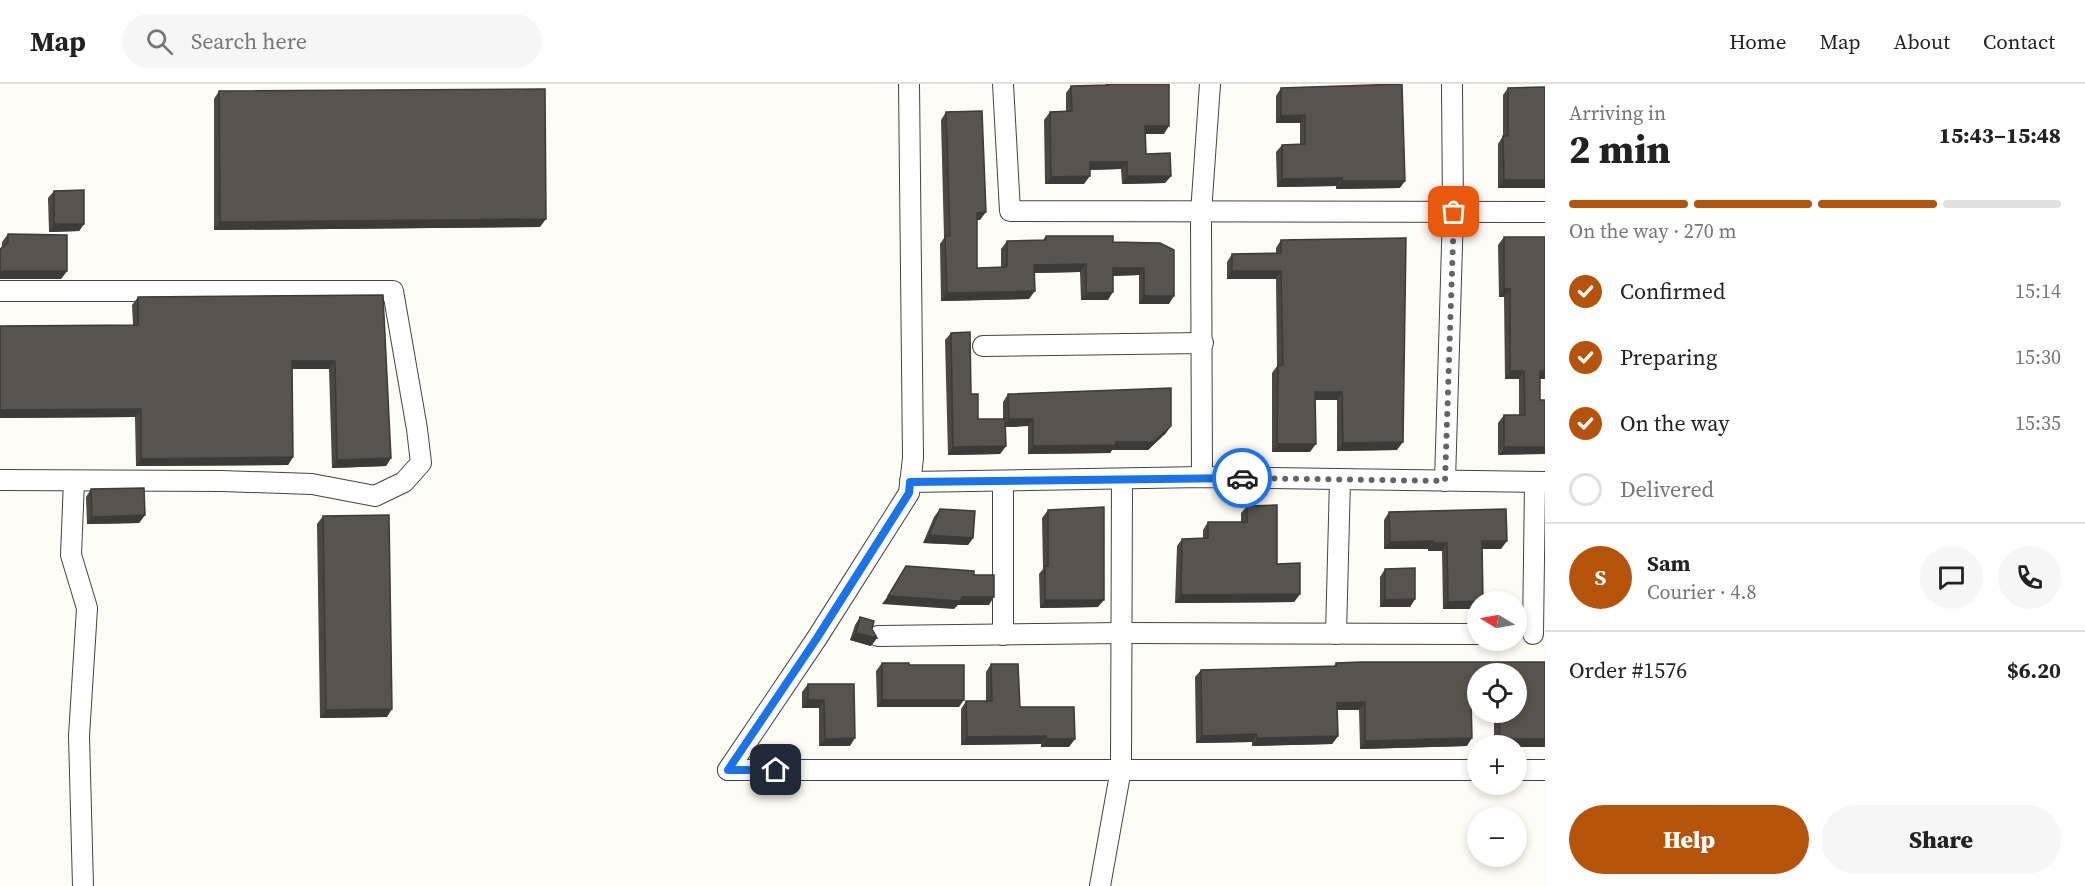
<!DOCTYPE html>
<meta charset="utf-8">
<style>
body{margin:0;font-family:"Source Serif 4",serif;background:#f6f6f6;color:#222;height:100vh;display:flex;flex-direction:column;font-size:22px;white-space:nowrap}
*{box-sizing:border-box;margin:0}
p{font-size:20px;color:#767676}
.icon{flex:none;width:33px;height:33px;fill:none;stroke:currentColor;stroke-width:2;stroke-linecap:round;stroke-linejoin:round}
.map{position:relative;flex:1;overflow:hidden}
.panel{display:flex;flex-direction:column;background:#fff;width:540px}
.panel>*{flex:none}
.needle{width:39px;rotate:280deg}
.controls{position:absolute;left:1467px;top:507px;display:grid;gap:12px}
.controls a{display:grid;place-items:center;width:60px;height:60px;border-radius:50%;background:#fff;box-shadow:0 3px 9px #0003;font-size:30px}
.pin{position:absolute;display:grid;place-items:center;width:51px;height:51px;color:#fff;margin:-26px;border-radius:12px;box-shadow:0 3px 9px #0006}
.courier{position:absolute;display:grid;place-items:center;width:60px;height:60px;margin:-30px;border:4px solid #1a73e8;border-radius:50%;background:#fff;color:#222;box-shadow:0 2px 8px #0007}
.overview em{font-style:normal;font-weight:800}
.overview div{display:flex;flex-direction:column-reverse}
.overview{display:flex;align-items:center;justify-content:space-between;height:102px;padding:0 24px}
h1{font-size:39px;font-weight:800;line-height:45px}
.bar{display:grid;grid-template-columns:repeat(4,1fr);gap:9px 6px;align-content:center;height:72px;padding:0 24px}
.bar i{height:8px;border-radius:4px;background:#e0e0e0}
.bar .current{background:#b45309}
.bar p{grid-column:span 4}
.line{display:flex;align-items:center;gap:15px;padding:0 24px;border-top:2px solid #e0e0e0}
.line div{flex:1}
.round{display:grid;place-items:center;flex:none;width:63px;height:63px;border-radius:32px;background:#f6f6f6}
ol{padding:0 24px;list-style:none}
li{display:flex;align-items:center;gap:18px;height:66px}
li p{margin-inline-start:auto}
li .icon{padding:6px;border-radius:50%;background:#b45309;color:#fff;stroke-width:4}
li:last-child{color:#767676}
li i{width:33px;height:33px;border:3px solid #e0e0e0;border-radius:50%}
.action{display:flex;gap:12px;margin-top:auto;padding:12px 24px}
.action a{flex:1;height:69px;border-radius:36px;background:#b45309;color:#fff;font-size:24px;font-weight:800;line-height:69px;text-align:center}
.action a+a{background:#f6f6f6;color:#222}
header{display:flex;align-items:center;gap:36px;box-sizing:border-box;height:84px;padding:0 30px;background:#fff;border-bottom:2px solid #e0e0e0}
header strong{font-size:28px}
nav{display:flex;gap:33px;margin-inline-start:auto;font-size:21px}
.search{width:420px;height:54px;background:#f6f6f6;display:flex;align-items:center;gap:15px;box-sizing:border-box;padding:0 21px;border-radius:33px;color:#767676;font-size:22px}
main{display:flex;flex:1;min-height:0}
.map>svg:first-child{display:block}
</style>
<header>
<strong>Map</strong>
<div class="search"><svg class="icon" aria-label="search" viewBox="0 0 24 24"><circle cx="10" cy="10" r="6"/><path d="M15 15l6 6"/></svg>Search here</div>
<nav><a>Home</a><a>Map</a><a>About</a><a>Contact</a></nav>
</header>
<main>
<div class="map">
<svg width="1545" height="802" viewBox="0 0 1545 802">
<rect width="100%" height="100%" fill="#fefdf5"/>
<g fill="none" stroke-linecap="round" stroke-linejoin="round">
<g stroke="#444" stroke-width="22">
<g id="street">
<polyline points="1003,0 1010,127 1545,128"/>
<polyline points="0,207 393,207 417,345 421,379 404,398 375,412 312,400 222,397 0,396"/>
<polyline points="983,262 1203,259"/>
<polyline points="1202,393 1201,129 1210,0"/>
<polyline points="74,397 71,471 87,524 79,652 83,802"/>
<polyline points="1003,397 1003,551"/>
<polyline points="1445,397 1453,128 1452,0"/>
<polyline points="910,398 1202,393 1545,398"/>
<polyline points="1336,550 1340,396"/>
<polyline points="1533,550 1535,398"/>
<polyline points="878,552 1123,549 1478,550"/>
<polyline points="728,686 1478,686"/>
<polyline points="728,686 817,554 909,409 913,374 909,0"/>
<polyline points="1516,686 1545,686"/>
<polyline points="1100,802 1121,685 1122,395"/>
</g>
</g>
<use href="#street" stroke="#fff" stroke-width="20"/>
</g>
<g fill="#4d4743">
<polygon points="1106,0 1169,0 1164,50 1146,50 1146,70 1171,92 1165,99 1122,100 1121,85 1090,86 1084,100 1045,100 1044,36 1050,28 1066,27 1066,9 1071,2 1105,1"/>
<polygon points="1281,4 1400,104 1336,105 1336,102 1277,103 1276,68 1282,61 1300,60 1300,39 1276,39 1276,12"/>
<polygon points="1508,4 1545,104 1498,104 1498,60 1503,52 1503,11"/>
<polygon points="219,7 540,143 214,146 214,15"/>
<polygon points="946,28 980,136 977,136 977,184 1001,183 1001,165 1007,157 1042,157 1046,152 1113,158 1160,159 1169,220 1139,220 1139,191 1113,192 1108,216 1081,216 1080,188 1035,189 1029,215 941,217 940,160 944,154 941,36"/>
<polygon points="54,107 84,140 79,147 49,148 48,114"/>
<polygon points="8,150 67,187 61,195 0,195 2,158"/>
<polygon points="1504,153 1545,295 1540,295 1540,316 1498,371 1498,339 1504,331 1519,331 1519,295 1505,295 1504,213 1499,213 1498,161"/>
<polygon points="1281,156 1397,366 1337,367 1337,316 1315,316 1310,368 1272,368 1272,289 1277,282 1276,195 1227,195 1227,178 1232,170 1276,169 1276,164"/>
<polygon points="383,211 391,374 386,382 332,384 329,285 292,285 293,373 288,381 136,382 135,333 0,334 0,242 133,241 132,221 138,213"/>
<polygon points="951,249 971,310 978,335 1003,335 1003,318 1008,310 1166,349 1148,366 1112,366 1110,369 1028,370 1028,342 1005,343 1006,362 1000,370 948,371 945,256"/>
<polygon points="91,405 145,431 139,439 87,440 86,413"/>
<polygon points="1247,422 1277,480 1300,510 1294,518 1175,519 1177,462 1182,455 1203,454 1203,446 1208,438 1241,438 1241,429"/>
<polygon points="940,425 973,454 968,461 923,459 934,433"/>
<polygon points="1048,426 1098,523 1040,524 1039,490 1043,485 1042,434"/>
<polygon points="1389,428 1501,465 1482,465 1483,518 1443,525 1442,467 1428,467 1428,465 1384,465 1384,436"/>
<polygon points="323,432 387,633 320,634 317,440"/>
<polygon points="1385,485 1415,515 1410,523 1380,523 1380,493"/>
<polygon points="860,533 877,554 871,562 850,556 855,541"/>
<polygon points="1545,578 1545,663 1516,663 1516,662 1494,662 1494,628 1516,628 1516,590 1472,622 1467,662 1360,665 1359,626 1337,626 1338,652 1332,660 1252,662 1252,658 1196,659 1195,593 1201,586 1334,582 1336,579"/>
<polygon points="882,579 909,581 959,623 877,623 876,587"/>
<polygon points="991,580 1020,623 1069,663 1041,663 1041,660 961,661 961,625 966,617 986,617 986,588"/>
<polygon points="808,600 854,600 850,662 819,662 819,624 802,624 802,608"/>
</g>
<g fill="#3e3a37">
<polygon points="1305,31 1300,39 1276,39 1281,32"/>
<polygon points="1145,42 1169,42 1164,50 1140,50"/>
<polygon points="1090,78 1127,78 1121,85 1084,86"/>
<polygon points="1090,92 1084,100 1045,100 1051,93"/>
<polygon points="1127,92 1171,92 1165,99 1122,100"/>
<polygon points="1342,94 1336,102 1277,103 1282,95"/>
<polygon points="1504,96 1545,96 1545,104 1498,104"/>
<polygon points="1342,97 1405,97 1400,104 1336,105"/>
<polygon points="986,128 980,136 971,136 977,129"/>
<polygon points="546,135 540,143 214,146 220,138"/>
<polygon points="54,140 84,140 79,147 49,148"/>
<polygon points="1086,180 1080,188 1029,189 1034,181"/>
<polygon points="1113,184 1144,184 1139,191 1107,192"/>
<polygon points="5,187 67,187 61,195 0,195 0,188"/>
<polygon points="1232,187 1281,187 1276,195 1227,195"/>
<polygon points="1504,205 1510,205 1504,213 1499,213"/>
<polygon points="1035,207 1029,215 941,217 947,209"/>
<polygon points="1113,208 1108,216 1081,216 1086,209"/>
<polygon points="1144,212 1174,212 1169,220 1139,220"/>
<polygon points="292,277 335,277 329,285 287,285"/>
<polygon points="1510,287 1524,287 1519,295 1505,295"/>
<polygon points="1540,287 1545,287 1545,295 1534,295"/>
<polygon points="1315,308 1342,308 1337,316 1310,316"/>
<polygon points="141,325 135,333 0,334 0,326"/>
<polygon points="1009,335 1033,335 1028,342 1003,343"/>
<polygon points="1171,342 1166,349 1148,366 1112,366 1110,369 1028,370 1033,362 1116,358"/>
<polygon points="1403,358 1397,366 1337,367 1343,359"/>
<polygon points="1277,360 1316,360 1310,368 1272,368"/>
<polygon points="1006,362 1000,370 948,371 953,363"/>
<polygon points="1504,363 1545,363 1545,370 1498,371"/>
<polygon points="293,373 288,381 136,382 141,375"/>
<polygon points="391,374 386,382 332,384 337,376"/>
<polygon points="145,431 139,439 87,440 92,433"/>
<polygon points="929,451 973,454 968,461 923,459"/>
<polygon points="1433,457 1428,465 1384,465 1390,458"/>
<polygon points="1482,457 1507,457 1501,465 1477,465"/>
<polygon points="1433,459 1447,459 1442,467 1428,467"/>
<polygon points="1300,510 1294,518 1175,519 1181,511"/>
<polygon points="888,512 963,513 994,513 989,521 958,521 954,525 882,520"/>
<polygon points="1415,515 1410,523 1380,523 1385,516"/>
<polygon points="1045,516 1104,516 1098,523 1040,524"/>
<polygon points="1483,517 1478,518 1478,525 1443,525 1448,518"/>
<polygon points="856,549 877,554 871,562 850,556"/>
<polygon points="1471,614 1478,614 1478,622 1466,622"/>
<polygon points="808,616 824,616 819,624 802,624"/>
<polygon points="882,616 964,616 959,623 877,623"/>
<polygon points="1365,618 1359,626 1332,626 1337,619"/>
<polygon points="392,625 387,633 320,634 326,626"/>
<polygon points="1257,650 1252,658 1196,659 1202,652"/>
<polygon points="1046,652 1041,660 961,661 967,653"/>
<polygon points="1338,652 1332,660 1252,662 1257,654"/>
<polygon points="855,654 850,662 819,662 825,655"/>
<polygon points="1472,654 1467,662 1360,665 1365,657"/>
<polygon points="1046,655 1075,655 1069,663 1041,663"/>
<polygon points="1500,655 1545,655 1545,663 1516,663 1516,662 1495,662"/>
</g>
<g fill="#59534e" stroke="#3e3a37" stroke-width="1.5">
<polygon points="1109,0 1169,0 1169,42 1145,42 1146,70 1170,69 1171,92 1127,92 1127,78 1090,78 1090,92 1051,93 1050,28 1072,27 1071,2 1109,1"/>
<polygon points="1402,0 1405,97 1342,97 1342,94 1282,95 1282,61 1305,60 1305,31 1281,32 1281,4"/>
<polygon points="1545,3 1545,96 1504,96 1503,52 1508,52 1508,4"/>
<polygon points="545,5 546,135 220,138 219,7"/>
<polygon points="982,27 986,128 977,129 977,184 1007,183 1007,157 1046,156 1046,152 1113,152 1113,158 1160,159 1174,166 1174,212 1144,212 1144,184 1113,184 1113,208 1086,209 1086,180 1034,181 1035,207 947,209 945,152 950,152 946,28"/>
<polygon points="84,106 84,140 54,140 54,107"/>
<polygon points="8,150 67,151 67,187 5,187 0,188 0,165 8,159"/>
<polygon points="1504,153 1545,153 1545,287 1540,287 1540,316 1545,316 1545,363 1504,363 1504,331 1525,331 1524,287 1510,287 1510,205 1504,205"/>
<polygon points="1406,154 1403,358 1343,359 1342,308 1315,308 1316,360 1277,360 1278,281 1283,281 1281,187 1232,187 1232,170 1281,169 1281,156"/>
<polygon points="383,211 391,374 337,376 335,277 292,277 293,373 141,375 141,325 0,326 0,242 138,241 138,213"/>
<polygon points="970,248 971,310 978,310 978,335 1005,335 1006,362 953,363 951,249"/>
<polygon points="1171,304 1171,342 1153,358 1116,358 1116,361 1033,362 1033,335 1009,335 1008,310"/>
<polygon points="144,404 145,431 92,433 91,405"/>
<polygon points="1277,421 1277,480 1300,479 1300,510 1181,511 1182,455 1208,454 1208,438 1247,438 1247,422"/>
<polygon points="1104,423 1104,516 1045,516 1045,482 1048,482 1048,426"/>
<polygon points="940,425 975,427 973,454 929,451"/>
<polygon points="1506,425 1507,457 1482,457 1483,517 1448,518 1447,459 1433,459 1433,457 1390,458 1389,428"/>
<polygon points="389,431 392,625 326,626 323,432"/>
<polygon points="906,482 974,487 974,491 994,491 994,513 963,513 960,517 888,512"/>
<polygon points="1415,484 1415,515 1385,516 1385,485"/>
<polygon points="860,533 874,537 872,545 877,554 856,549"/>
<polygon points="1362,578 1545,578 1545,655 1500,655 1499,628 1516,628 1516,590 1478,590 1478,614 1471,614 1472,654 1365,657 1365,618 1337,619 1338,652 1257,654 1257,650 1202,652 1201,586 1337,582 1336,579"/>
<polygon points="882,579 909,579 909,581 964,581 964,616 882,616"/>
<polygon points="991,580 1018,580 1020,623 1074,623 1075,655 1046,655 1046,652 967,653 966,617 992,617"/>
<polygon points="808,600 854,600 855,654 825,655 824,616 808,616"/>
</g>
<g fill="none" stroke-linecap="round" stroke-linejoin="round">
<polyline stroke="#646461" stroke-width="6" stroke-dasharray="0 10.8" points="1242,394 1445,397 1454,128"/>
<polyline stroke="#1a73e8" stroke-width="8" points="776,686 728,686 817,554 909,409 910,398 1242,394"/>
</g>
</svg>
<div class="controls">
<a><svg class="needle" viewBox="-14 -14 28 28"><path d="M0-13l5 13h-10z" fill="#e53935"/><path d="M0 13l5-13h-10z" fill="#767676"/></svg></a>
<a><svg class="icon" aria-label="locate" viewBox="0 0 24 24"><circle cx="12" cy="12" r="6"/><path d="M12 2v4M12 18v4M2 12h4M18 12h4"/></svg></a>
<a>+</a>
<a>−</a>
</div>
<div class="pin" style="left:1454px;top:128px;background:#ea580c"><svg class="icon" aria-label="bag" viewBox="0 0 24 24"><path d="M5 8h14l-1 12H6zM9 8a3 3 0 0 1 6 0"/></svg></div>
<div class="pin" style="left:776px;top:686px;background:#1f2937"><svg class="icon" aria-label="home" viewBox="0 0 24 24"><path d="M3 11l9-7 9 7M6 9v11h12V9"/></svg></div>
<div class="courier" style="left:1242px;top:394px"><svg class="icon" aria-label="car" viewBox="0 0 24 24"><path d="M5 17H2v-5l4-1 3-4h7l3 4 3 1v5h-3M9 17h6M6 11h13"/><circle cx="7" cy="17" r="2"/><circle cx="17" cy="17" r="2"/></svg></div>
</div>
<section class="panel">
<div class="overview"><div><h1>2 min</h1><p>Arriving in</p></div><em>15:43–15:48</em></div>
<div class="bar"><i class="current"></i><i class="current"></i><i class="current"></i><i></i><p>On the way · 270 m</p></div>
<ol>
<li><svg class="icon" aria-label="check" viewBox="0 0 24 24"><path d="M5 12l5 5 9-10"/></svg>Confirmed<p>15:14</p></li>
<li><svg class="icon" aria-label="check" viewBox="0 0 24 24"><path d="M5 12l5 5 9-10"/></svg>Preparing<p>15:30</p></li>
<li><svg class="icon" aria-label="check" viewBox="0 0 24 24"><path d="M5 12l5 5 9-10"/></svg>On the way<p>15:35</p></li>
<li><i></i>Delivered</li>
</ol>
<div class="line" style="height:108px"><b class="round" style="background:#b45309;color:#fff">S</b><div><b>Sam</b><p>Courier · 4.8</p></div><a class="round"><svg class="icon" aria-label="chat" viewBox="0 0 24 24"><path d="M4 5h16v11H9l-5 4z"/></svg></a><a class="round"><svg class="icon" aria-label="phone" viewBox="0 0 24 24"><path d="M5 4h4l2 5-3 2q2 4 5 5l2-3 5 2v4C11 20 4 13 5 4z"/></svg></a></div>
<div class="line" style="height:78px"><div>Order #1576</div><b>$6.20</b></div>
<div class="action"><a>Help</a><a>Share</a></div>
</section>
</main>
